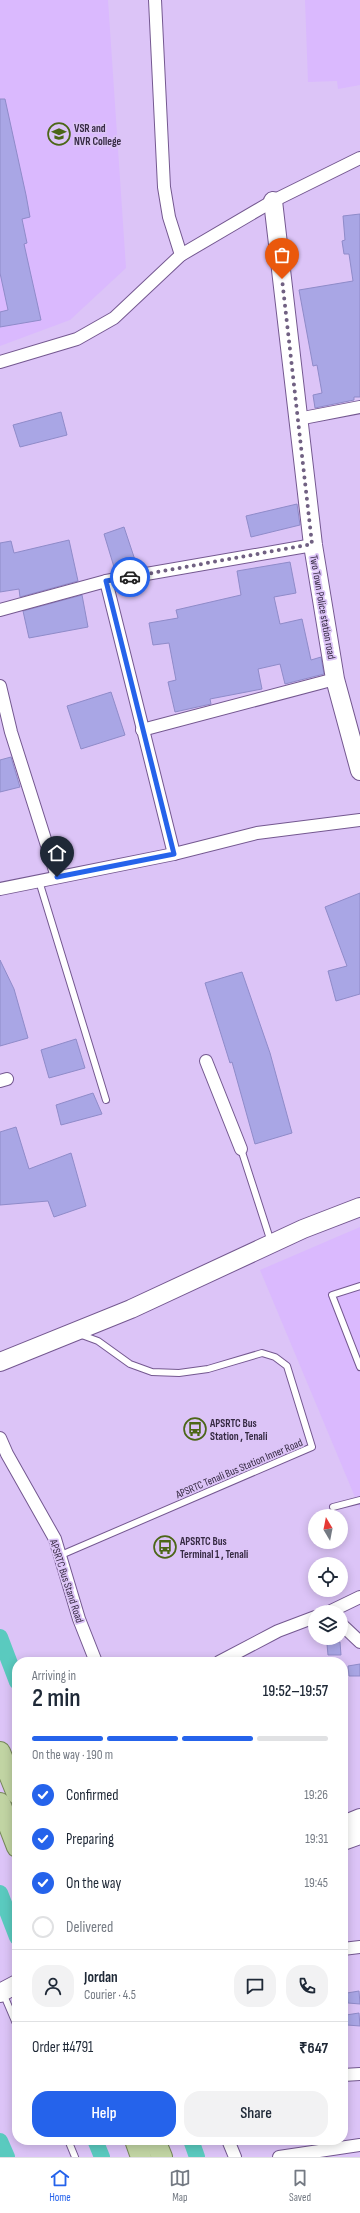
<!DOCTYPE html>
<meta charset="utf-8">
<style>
body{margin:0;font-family:"Sofia Sans Condensed",sans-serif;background:#f2f2f3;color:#1f2937;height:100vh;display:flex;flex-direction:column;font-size:15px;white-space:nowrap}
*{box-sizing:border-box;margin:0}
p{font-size:13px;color:#747a83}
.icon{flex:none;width:22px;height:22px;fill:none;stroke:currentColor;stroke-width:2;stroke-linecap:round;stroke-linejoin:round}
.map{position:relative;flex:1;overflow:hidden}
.side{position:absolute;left:12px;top:1657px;width:336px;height:488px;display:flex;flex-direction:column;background:#fff;border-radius:16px;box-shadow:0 2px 10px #0003}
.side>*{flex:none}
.needle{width:26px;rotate:350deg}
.fabs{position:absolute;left:308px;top:1509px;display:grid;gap:8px}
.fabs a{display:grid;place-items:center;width:40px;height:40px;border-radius:50%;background:#fff;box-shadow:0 2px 10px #0003;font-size:20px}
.pin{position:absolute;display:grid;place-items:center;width:34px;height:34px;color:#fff;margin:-41px -17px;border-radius:50% 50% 50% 0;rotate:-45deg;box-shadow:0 0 4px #0007}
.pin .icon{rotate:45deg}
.courier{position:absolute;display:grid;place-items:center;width:40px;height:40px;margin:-20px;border:3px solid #2563eb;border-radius:50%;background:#fff;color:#222;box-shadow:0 1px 5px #0007}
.headline em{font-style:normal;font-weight:600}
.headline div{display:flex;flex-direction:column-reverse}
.headline{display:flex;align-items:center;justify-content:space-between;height:68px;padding:0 20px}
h1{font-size:26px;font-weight:600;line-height:30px}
.bar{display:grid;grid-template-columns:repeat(4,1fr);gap:6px 4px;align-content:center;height:48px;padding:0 20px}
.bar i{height:5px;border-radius:3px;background:#e0e1e3}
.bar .on{background:#2563eb}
.bar p{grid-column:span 4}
.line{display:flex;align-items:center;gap:10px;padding:0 20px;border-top:1px solid #e0e1e3}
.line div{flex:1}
.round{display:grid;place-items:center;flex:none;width:42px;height:42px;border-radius:16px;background:#f2f2f3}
ol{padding:0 20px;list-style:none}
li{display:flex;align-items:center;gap:12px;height:44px}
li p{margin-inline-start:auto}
li .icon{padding:4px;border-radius:50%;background:#2563eb;color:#fff;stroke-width:4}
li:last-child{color:#747a83}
li i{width:22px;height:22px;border:2px solid #e0e1e3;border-radius:50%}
.button{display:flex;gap:8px;margin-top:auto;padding:8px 20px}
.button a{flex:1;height:46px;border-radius:16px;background:#2563eb;color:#fff;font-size:16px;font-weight:600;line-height:46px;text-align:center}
.button a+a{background:#f2f2f3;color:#1f2937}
.dock{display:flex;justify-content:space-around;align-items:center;height:56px;border-top:1px solid #e0e1e3;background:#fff;font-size:11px;color:#747a83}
.dock a{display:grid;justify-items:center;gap:2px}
.dock .on{color:#2563eb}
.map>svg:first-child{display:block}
</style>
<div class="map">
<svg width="360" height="2157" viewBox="0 0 360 2157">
<rect width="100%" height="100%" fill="#dcc4f7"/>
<g fill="#dab9fe">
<polygon points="0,0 108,0 126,268 70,320 0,346"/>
<polygon points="305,0 360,0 360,85 338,89 337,81 308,82"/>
<polygon points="360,1227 360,1509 260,1270"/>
</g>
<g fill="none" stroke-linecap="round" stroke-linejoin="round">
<g stroke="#5acabf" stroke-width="16">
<polyline points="0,1637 17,1682"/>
<polyline points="0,1893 17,1937"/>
<polyline points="95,2140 102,2157"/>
<polyline points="191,2140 197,2157"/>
<polyline points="0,2141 7,2157"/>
</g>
</g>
<g fill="#a9a6e5" stroke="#8f8bc9">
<polygon points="0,99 5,99 26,195 30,217 22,219 27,243 24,244 41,320 0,327 0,312 8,310 0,273"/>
<polygon points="360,214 360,397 354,397 354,400 315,408 313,395 322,393 317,365 313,366 299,290 353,281 349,254 344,254 342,241 345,240 343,216"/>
<polygon points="61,412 67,435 20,447 13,425"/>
<polygon points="297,504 300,525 251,537 246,516"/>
<polygon points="124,527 135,560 114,567 104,534"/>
<polygon points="69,540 78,581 20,597 19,589 0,592 0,543 11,541 14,553"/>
<polygon points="290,562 296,593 274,597 280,624 302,619 311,660 321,657 324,674 285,684 280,664 258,669 262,689 210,699 211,704 175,712 168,682 176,680 169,643 153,645 149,623 178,618 176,610 241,595 237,571"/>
<polygon points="82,595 88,627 29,638 23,611"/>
<polygon points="111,692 125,735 81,749 67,706"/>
<polygon points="11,757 20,787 0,792 0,760"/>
<polygon points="360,893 360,994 336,1001 328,971 347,966 325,907"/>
<polygon points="0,960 14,989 28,1038 0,1046"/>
<polygon points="242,972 270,1053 292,1133 255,1144 232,1062 230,1063 205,983"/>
<polygon points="76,1039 85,1068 49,1078 41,1050"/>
<polygon points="93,1093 102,1114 61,1125 56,1105"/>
<polygon points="16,1127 29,1169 71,1153 86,1206 54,1217 48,1201 0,1205 0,1132"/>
<polygon points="340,1642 341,1655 328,1655 327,1644"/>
<polygon points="360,1664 360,1676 349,1676 348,1666"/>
<polygon points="359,1991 360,2004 348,2003 347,1993"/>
<polygon points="359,2013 360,2026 347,2025 346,2015"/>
</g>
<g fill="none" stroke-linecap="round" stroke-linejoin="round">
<g stroke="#745890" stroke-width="8">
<g id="lane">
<polyline points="39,881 106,1100"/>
<polyline points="241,1149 271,1242"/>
<polyline points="360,1286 332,1295 360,1367"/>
<polyline points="333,1507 360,1500"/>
<polyline points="61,1555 312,1447 287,1366 275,1357 262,1353 208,1369 179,1373 152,1372 130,1364 98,1341 79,1334"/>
<polyline points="3,1993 17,2026"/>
<polyline points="68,2140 75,2157"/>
</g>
</g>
<g stroke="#745890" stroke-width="14">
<g id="street">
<polyline points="155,0 164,187 169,217 181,255"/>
<polyline points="0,362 77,339 114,318 181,255 273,201 360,158"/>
<polyline points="298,419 360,407"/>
<polyline points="106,581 174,854"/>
<polyline points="0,610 106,581 313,545"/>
<polyline points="0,686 11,732 57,877"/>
<polyline points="142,730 335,679"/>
<polyline points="0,889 174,854 257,833 360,820"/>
<polyline points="206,1061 241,1149"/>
<polyline points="0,1081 7,1079"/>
<polyline points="0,1438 7,1454 55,1539 79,1619 96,1662"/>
<polyline points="329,1612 360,1597"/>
<polyline points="341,1624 360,1642"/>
<polyline points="219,1662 278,1631 315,1617"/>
<polyline points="343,1949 360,1947"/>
<polyline points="343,2075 360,2074"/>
<polyline points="228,2140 235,2157"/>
<polyline points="279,2157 360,2145"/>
</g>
</g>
<g stroke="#745890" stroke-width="20">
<g id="secondary">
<polyline points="273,201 313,545 335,679 360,771"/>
<polyline points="0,1362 131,1309 303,1229 360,1207"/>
<polyline points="343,1825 360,1818"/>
<polyline points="343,1841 360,1835"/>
<polyline points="0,1993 17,1984"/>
</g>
</g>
<g stroke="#758659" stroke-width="22">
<g id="primary">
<polyline points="0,1752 17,1794"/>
<polyline points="0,1803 17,1847"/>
<polyline points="135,2140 141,2157"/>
<polyline points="155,2140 162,2157"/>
</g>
</g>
<use href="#lane" stroke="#fff" stroke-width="6"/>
<use href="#street" stroke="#fff" stroke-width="12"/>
<use href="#secondary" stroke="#fff" stroke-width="18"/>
<use href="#primary" stroke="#c1d4a3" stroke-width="20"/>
</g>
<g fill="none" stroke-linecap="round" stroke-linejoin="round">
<polyline stroke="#706082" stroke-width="4" stroke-dasharray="0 7.2" points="130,577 312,544 282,279"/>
<polyline stroke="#2563eb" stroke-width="5" points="57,877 174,854 106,581 130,577"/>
</g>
<defs>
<g id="university-ring" transform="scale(1.15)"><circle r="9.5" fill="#dcc4f7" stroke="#4c6617" stroke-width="1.5"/><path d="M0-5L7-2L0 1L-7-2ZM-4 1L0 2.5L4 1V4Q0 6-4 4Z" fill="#4c6617"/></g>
<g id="bus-ring" transform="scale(1.15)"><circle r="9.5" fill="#dcc4f7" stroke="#4c6617" stroke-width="1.5"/><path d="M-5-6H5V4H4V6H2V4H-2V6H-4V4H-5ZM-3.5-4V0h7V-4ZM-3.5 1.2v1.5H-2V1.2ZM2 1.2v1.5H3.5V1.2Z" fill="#4c6617"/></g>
</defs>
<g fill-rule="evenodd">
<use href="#university-ring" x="59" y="134"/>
<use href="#bus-ring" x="195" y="1429"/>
<use href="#bus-ring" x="165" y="1547"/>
</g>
<g text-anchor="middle" stroke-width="3.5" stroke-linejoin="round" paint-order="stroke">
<g font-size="11" font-weight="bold" fill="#362a43" stroke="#dcc4f7" text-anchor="start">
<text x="74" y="132">VSR and<tspan x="74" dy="13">NVR College</tspan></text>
<text x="210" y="1427">APSRTC Bus<tspan x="210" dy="13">Station , Tenali</tspan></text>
<text x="180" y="1545">APSRTC Bus<tspan x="180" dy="13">Terminal 1 , Tenali</tspan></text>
</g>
<g font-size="11" fill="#362a43" stroke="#dcc4f7">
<text transform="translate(323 607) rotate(80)" y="4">Two Town Police station road</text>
<text transform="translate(239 1468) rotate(-23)" y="4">APSRTC Tenali Bus Station Inner Road</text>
<text transform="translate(67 1581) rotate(72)" y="4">APSRTC Bus Stand Road</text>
</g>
</g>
</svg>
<div class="fabs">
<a><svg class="needle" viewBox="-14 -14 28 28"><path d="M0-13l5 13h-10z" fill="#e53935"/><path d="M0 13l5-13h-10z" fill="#747a83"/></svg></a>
<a><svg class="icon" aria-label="locate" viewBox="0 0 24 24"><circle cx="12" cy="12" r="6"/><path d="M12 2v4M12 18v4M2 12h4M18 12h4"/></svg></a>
<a><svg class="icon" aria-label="layers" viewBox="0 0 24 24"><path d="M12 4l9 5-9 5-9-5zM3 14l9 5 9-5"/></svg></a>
</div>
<div class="pin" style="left:282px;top:279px;background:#ea580c"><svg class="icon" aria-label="bag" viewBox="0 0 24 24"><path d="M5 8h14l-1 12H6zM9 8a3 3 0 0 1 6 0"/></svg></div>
<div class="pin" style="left:57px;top:877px;background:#1f2937"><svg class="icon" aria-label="home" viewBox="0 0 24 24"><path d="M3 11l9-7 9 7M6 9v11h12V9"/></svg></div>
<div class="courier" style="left:130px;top:577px"><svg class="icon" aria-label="car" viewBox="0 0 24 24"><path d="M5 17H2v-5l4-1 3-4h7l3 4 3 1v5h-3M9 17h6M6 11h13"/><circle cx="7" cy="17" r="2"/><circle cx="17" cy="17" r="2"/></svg></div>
<section class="side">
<div class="headline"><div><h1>2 min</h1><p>Arriving in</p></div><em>19:52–19:57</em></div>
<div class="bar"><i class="on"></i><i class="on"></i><i class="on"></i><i></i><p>On the way · 190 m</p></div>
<ol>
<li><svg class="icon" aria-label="check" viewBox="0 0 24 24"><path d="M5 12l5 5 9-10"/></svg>Confirmed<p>19:26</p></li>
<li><svg class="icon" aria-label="check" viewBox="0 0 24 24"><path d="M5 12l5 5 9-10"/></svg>Preparing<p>19:31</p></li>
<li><svg class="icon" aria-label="check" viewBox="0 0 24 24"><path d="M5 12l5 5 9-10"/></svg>On the way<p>19:45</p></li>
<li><i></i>Delivered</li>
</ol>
<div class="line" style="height:72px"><a class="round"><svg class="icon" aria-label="person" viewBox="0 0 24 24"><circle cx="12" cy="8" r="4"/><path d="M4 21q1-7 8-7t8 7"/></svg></a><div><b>Jordan</b><p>Courier · 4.5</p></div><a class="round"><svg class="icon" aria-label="chat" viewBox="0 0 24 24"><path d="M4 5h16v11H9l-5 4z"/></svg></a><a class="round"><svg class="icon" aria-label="phone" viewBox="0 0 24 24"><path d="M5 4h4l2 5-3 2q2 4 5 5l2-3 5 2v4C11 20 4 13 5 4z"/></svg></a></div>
<div class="line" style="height:52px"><div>Order #4791</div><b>₹647</b></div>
<div class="button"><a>Help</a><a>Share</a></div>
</section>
</div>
<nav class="dock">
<a class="on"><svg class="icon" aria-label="home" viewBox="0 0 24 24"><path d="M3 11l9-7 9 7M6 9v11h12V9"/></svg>Home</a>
<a><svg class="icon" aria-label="map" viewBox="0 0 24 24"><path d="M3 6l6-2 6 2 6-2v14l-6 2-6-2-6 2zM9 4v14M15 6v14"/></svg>Map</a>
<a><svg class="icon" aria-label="saved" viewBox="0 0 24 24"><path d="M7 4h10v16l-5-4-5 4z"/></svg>Saved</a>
</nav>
